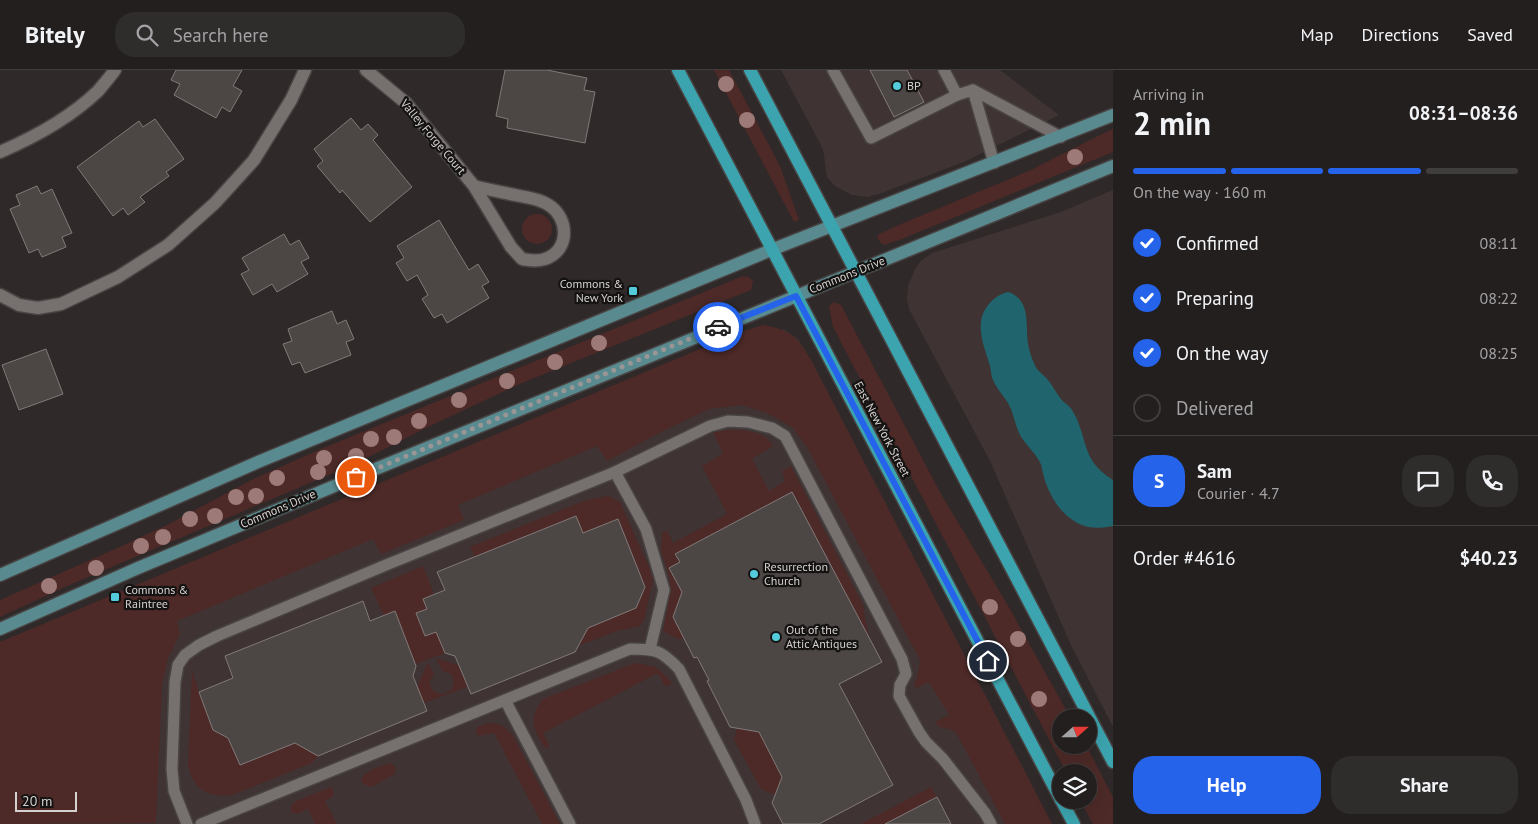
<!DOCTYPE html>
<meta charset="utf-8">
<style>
body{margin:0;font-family:"PT Sans",sans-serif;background:#2f2c2c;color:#f1f3f6;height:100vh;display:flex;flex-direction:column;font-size:19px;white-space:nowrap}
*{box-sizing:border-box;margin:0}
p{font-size:16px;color:#a3a2a4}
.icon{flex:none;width:28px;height:28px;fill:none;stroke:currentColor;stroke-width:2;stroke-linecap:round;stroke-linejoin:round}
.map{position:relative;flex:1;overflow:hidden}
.panel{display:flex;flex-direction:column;background:#231f1f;width:425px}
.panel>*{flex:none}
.needle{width:32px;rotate:69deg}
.buttons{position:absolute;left:1052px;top:639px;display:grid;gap:10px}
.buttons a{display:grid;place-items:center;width:45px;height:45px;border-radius:50%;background:#231f1f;box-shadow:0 5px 20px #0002,0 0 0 1px #403d3d;font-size:25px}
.scale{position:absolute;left:15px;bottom:12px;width:62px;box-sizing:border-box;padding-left:5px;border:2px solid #d5d1d0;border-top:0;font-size:14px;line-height:18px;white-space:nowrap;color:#d5d1d0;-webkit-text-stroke:4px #151312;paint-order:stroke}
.pin{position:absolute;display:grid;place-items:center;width:42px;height:42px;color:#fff;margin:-21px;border:2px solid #fff;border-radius:50%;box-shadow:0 1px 5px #0007}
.courier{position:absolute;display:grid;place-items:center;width:50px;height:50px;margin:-25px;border:4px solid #2563eb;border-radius:50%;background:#fff;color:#222;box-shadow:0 1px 6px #0007}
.summary em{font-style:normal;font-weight:700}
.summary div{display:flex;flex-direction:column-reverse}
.summary{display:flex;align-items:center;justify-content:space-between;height:85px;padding:0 20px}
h1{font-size:32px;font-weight:700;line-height:38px}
.bar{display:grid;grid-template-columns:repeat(4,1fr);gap:8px 5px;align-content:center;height:60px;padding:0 20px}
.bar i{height:6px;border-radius:4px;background:#403d3d}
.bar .on{background:#2563eb}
.bar p{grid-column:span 4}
.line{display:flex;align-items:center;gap:12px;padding:0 20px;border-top:1px solid #403d3d}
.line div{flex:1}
.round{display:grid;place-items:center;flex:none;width:52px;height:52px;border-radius:20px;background:#2f2c2c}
ol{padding:0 20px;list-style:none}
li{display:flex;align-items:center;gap:15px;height:55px}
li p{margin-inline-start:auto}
li .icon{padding:5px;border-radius:50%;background:#2563eb;color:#fff;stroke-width:4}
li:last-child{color:#a3a2a4}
li i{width:28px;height:28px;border:2px solid #403d3d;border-radius:50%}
.button{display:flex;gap:10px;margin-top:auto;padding:10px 20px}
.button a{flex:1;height:58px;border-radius:20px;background:#2563eb;color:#fff;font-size:20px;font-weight:700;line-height:58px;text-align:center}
.button a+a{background:#2f2c2c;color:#f1f3f6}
header{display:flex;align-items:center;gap:30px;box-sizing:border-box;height:70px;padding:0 25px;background:#231f1f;border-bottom:1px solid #403d3d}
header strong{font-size:24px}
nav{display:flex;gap:28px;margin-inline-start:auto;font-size:18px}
.search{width:350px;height:45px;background:#2f2c2c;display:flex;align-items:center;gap:12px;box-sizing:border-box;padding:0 18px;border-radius:20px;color:#a3a2a4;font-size:19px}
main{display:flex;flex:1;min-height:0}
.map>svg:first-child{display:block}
</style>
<header>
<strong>Bitely</strong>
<div class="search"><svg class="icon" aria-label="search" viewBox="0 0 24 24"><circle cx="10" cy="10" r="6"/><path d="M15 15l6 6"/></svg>Search here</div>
<nav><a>Map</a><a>Directions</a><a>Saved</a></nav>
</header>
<main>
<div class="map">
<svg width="1113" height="754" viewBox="0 0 1113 754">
<rect width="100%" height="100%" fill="#2f2929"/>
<g fill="#3f3433">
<polygon points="781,0 1000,0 1059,45 966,91 879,124 868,127 852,125 835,116 827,107 823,79"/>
<polygon points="1113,120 1113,657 1071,575 990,391 909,239 907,228 908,216 916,197 922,190 932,183 1061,142"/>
<polygon points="783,259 798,269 811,290 1052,754 0,754 0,572"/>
</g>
<g fill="#4d2a28">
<polygon points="714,0 729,0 780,96 799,150 794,152"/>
<polygon points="1113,59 1113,82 902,169 884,175 881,173 877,168 879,164 901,154 1031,100 1096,67"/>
<circle cx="537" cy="159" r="15"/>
<polygon points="743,206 749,207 753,211 751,220 522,313 430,356 357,393 74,513 0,547 0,530 124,475 169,454 251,410 316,381"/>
<polygon points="834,232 841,235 851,254 941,424 1006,532 1070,647 1061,648 1061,675 1086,675 1113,727 1113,754 1093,754 1081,732 1081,730 1089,730 1089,702 1066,702 833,257 829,236"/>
<path d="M764,255C793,261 796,266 811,290L1052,754H1005L959,668L953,660L939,657L935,652L949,645L929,612L917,618L914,615L918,605L920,590L807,377L792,357L767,343L742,335L709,339L659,363L607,391L597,376L458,435L464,450L381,484L373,469L177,551L180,564L168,588L162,614L156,753L0,754V572L743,261Z"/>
<path d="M730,360C745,360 765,361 773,376L752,389L769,421L785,411L782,401L791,396L863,535L869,569L675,484L680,492L669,498L682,522L673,547L684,568L678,569L663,561L671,519L668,502L661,482L662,463L667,460L673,473L727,444L702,396L723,384L713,362Z"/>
<polygon points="608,426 620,432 649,497 653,510 644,550 640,556 617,561 578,576 588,558 636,538 645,517 618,449 583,463 576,446 475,487 470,477 586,430"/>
<polygon points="423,496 434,524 423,529 427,539 416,544 425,566 436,562 445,583 416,594 395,542 384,546 371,518"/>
<polygon points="436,588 460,596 467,617 424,633 417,617 428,592 434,605 429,612 433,621 441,624 451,621 454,613 451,604 442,601"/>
<path d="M635,593L656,597L672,612L669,616L664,615L658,603L543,663L549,675V678L544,677C533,657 528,649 543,629Z"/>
<path d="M192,600L199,622L213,660L228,668L240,695L295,673L318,686L312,693L232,725C206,727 195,721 188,696Z"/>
<path d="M488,653C500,653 505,656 513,666L560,754H542L494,663L479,666L476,662L477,657Z"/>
<polygon points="737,658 759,662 782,707 775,725 761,719 734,670"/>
<path d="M391,693L396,698L395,704L371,717L363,714L361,709C367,700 381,696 391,693Z"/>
<polygon points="331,717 334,722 333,726 325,731 337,754 315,754 308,739 297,744 291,742 291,736 296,731"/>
<polygon points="931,717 937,727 885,754 861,754"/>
</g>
<path fill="#20656d" d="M1008,222C1033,230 1024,258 1029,278C1030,284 1034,294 1037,299C1040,303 1045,306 1048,310C1053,316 1056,323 1061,329C1064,333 1069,335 1072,340C1089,367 1079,389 1113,410V456C1093,460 1080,458 1064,443C1055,434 1047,419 1044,407C1042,400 1042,394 1038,389C1034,382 1028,377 1024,371C1015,360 1015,345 1008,333C1003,325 997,319 993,310C991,306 991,300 990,296C984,275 973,253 989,234C994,228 1000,224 1008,222Z"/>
<g fill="#4c4645" stroke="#817a79">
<polygon points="176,0 242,0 233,16 242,21 230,42 222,37 216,48 174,25 180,14 171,10"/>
<polygon points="505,0 547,0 587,8 584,20 595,22 585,73 507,58 508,49 496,46"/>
<polygon points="870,0 907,0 924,32 894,47"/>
<polygon points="351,48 361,60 368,54 378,65 373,70 412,117 370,152 342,120 340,123 317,96 323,91 314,79"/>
<polygon points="155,49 184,89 166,102 169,106 140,127 145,132 128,145 123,138 113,146 77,97 139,51 143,57"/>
<polygon points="37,116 41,124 52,119 72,163 62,167 66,177 42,187 38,179 29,183 10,139 20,135 16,125"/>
<polygon points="439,150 469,200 478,194 489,212 482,216 489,228 447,253 442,244 434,248 422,229 428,225 417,205 407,211 396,193 404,188 397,176"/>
<polygon points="284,164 290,175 299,170 309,188 301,192 308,204 277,222 272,214 253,225 241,204 249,200 242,188"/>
<polygon points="332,241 337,254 346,250 354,269 346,272 351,285 305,303 300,292 292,295 283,274 292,271 288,259"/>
<polygon points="46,279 63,324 19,340 2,295"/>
<polygon points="792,422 882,592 839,614 893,715 819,754 783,754 772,733 782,707 759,662 730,657 707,611 709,610 697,587 694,588 673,547 682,522 669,498 680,492 675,484"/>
<polygon points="576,446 583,463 618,449 645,517 636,538 588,558 575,582 471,624 455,586 445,583 436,562 425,566 416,543 427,539 423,529 445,520 437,502"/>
<polygon points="363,531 370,551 395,541 416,596 413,606 427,641 318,686 295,673 240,695 228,668 213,660 199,622 233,608 225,586"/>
<polygon points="937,727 951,754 885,754"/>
</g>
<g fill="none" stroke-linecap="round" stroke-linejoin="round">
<g stroke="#484443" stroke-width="14">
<g id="lane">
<polyline points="833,0 871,68 957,25 973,20 1061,67"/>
<polyline points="944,0 957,25"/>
<polyline points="973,20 994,93"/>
<polyline points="615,402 646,459 664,520 650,579"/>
<polyline points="505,630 570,754"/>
<polyline points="187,754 174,721 172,699 175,612 178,595 185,585 199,575 217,566 386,495 615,402 710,356 728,351 748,352 772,358 785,366 902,589 906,604 900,615 899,626 919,662 926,672 943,689 985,743 991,754"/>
<path d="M201,754L630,579C656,579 661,580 679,599L746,730L755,754"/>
</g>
</g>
<g stroke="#484443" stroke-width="15">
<g id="street">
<path d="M366,0L406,33L474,116L511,177L522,189C529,190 537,192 545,189C571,180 569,146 547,134C539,129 529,128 520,126C505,123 490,120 474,116"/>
<path d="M0,82C35,67 70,48 98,21C104,14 110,7 115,0"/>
<polyline points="0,225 19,235 38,238 61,234 118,207 168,175 215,133 254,90 291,30 305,0"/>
</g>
</g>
<g stroke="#484443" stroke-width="15">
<g id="secondary">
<polyline points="0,505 258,392 771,180 1113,45"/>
<polyline points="0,559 138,498 356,407 1113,96"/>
</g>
</g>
<g stroke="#484443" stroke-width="15">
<g id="primary">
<polyline points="678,0 1061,730"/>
<path d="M750,0C873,230 992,462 1113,692"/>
<polyline points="1061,730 1074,754"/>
</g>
</g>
<use href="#lane" stroke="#76706f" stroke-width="11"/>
<use href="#street" stroke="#76706f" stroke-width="12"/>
<use href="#secondary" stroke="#598a8f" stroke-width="12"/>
<use href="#primary" stroke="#3ca4af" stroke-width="12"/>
</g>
<g fill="#9d7a77">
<circle cx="726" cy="14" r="8"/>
<circle cx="747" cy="50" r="8"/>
<circle cx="1075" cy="87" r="8"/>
<circle cx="599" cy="273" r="8"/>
<circle cx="555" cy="292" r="8"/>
<circle cx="507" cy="311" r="8"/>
<circle cx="459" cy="330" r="8"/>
<circle cx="419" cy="351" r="8"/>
<circle cx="394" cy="367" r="8"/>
<circle cx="371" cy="369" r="8"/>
<circle cx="356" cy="386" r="8"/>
<circle cx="324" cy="388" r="8"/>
<circle cx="318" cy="402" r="8"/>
<circle cx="277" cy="408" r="8"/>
<circle cx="256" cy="426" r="8"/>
<circle cx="236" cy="427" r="8"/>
<circle cx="215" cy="446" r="8"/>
<circle cx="190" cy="449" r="8"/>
<circle cx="163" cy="467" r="8"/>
<circle cx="141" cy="476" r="8"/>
<circle cx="96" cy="498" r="8"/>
<circle cx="49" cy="516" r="8"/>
<circle cx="990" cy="537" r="8"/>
<circle cx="1018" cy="569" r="8"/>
<circle cx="1039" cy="629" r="8"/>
</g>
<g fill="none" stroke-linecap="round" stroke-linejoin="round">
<polyline stroke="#9b9696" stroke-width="5" stroke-dasharray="0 9" points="356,407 718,257"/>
<polyline stroke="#2563eb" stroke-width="6" points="718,257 796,226 988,591"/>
</g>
<g fill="#53cbda" stroke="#151312" stroke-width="2">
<circle cx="897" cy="16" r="5"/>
<rect x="628" y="216" width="10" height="10" rx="2.5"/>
<circle cx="754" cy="504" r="5"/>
<rect x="110" y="522" width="10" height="10" rx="2.5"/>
<circle cx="776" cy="567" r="5"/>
</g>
<g text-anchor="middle" stroke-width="4.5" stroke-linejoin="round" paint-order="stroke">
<g font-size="12" fill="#d5d1d0" stroke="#151312" text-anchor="start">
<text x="907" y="20">BP</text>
<text x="623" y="218" text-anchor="end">Commons &amp;<tspan x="623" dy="14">New York</tspan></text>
<text x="764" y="501">Resurrection<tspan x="764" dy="14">Church</tspan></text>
<text x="125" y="524">Commons &amp;<tspan x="125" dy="14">Raintree</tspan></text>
<text x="786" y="564">Out of the<tspan x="786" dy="14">Attic Antiques</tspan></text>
</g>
<g font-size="12" fill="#d5d1d0" stroke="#151312">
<text transform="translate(433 67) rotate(50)" y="4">Valley Forge Court</text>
<text transform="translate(847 205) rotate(-22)" y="4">Commons Drive</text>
<text transform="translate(882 359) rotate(62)" y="4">East New York Street</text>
<text transform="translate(278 439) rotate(-23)" y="4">Commons Drive</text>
</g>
</g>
</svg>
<div class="buttons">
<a><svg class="needle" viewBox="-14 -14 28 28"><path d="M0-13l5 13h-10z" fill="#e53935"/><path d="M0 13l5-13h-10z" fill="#a3a2a4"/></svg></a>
<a><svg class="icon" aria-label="layers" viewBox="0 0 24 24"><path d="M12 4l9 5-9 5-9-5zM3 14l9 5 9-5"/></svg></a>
</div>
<div class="scale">20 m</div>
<div class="pin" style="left:356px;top:407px;background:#ea580c"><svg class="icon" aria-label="bag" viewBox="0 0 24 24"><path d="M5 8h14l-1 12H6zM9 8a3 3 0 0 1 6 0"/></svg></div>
<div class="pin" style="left:988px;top:591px;background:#1f2937"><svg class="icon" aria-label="home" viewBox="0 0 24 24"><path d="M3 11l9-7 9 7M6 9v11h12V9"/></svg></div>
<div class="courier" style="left:718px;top:257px"><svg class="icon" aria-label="car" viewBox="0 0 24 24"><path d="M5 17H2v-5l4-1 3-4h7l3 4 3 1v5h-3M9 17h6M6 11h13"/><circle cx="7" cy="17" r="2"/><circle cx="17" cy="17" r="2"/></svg></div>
</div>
<section class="panel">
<div class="summary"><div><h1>2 min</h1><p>Arriving in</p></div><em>08:31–08:36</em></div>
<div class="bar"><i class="on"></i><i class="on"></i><i class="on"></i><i></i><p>On the way · 160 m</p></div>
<ol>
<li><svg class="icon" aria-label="check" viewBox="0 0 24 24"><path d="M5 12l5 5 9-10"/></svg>Confirmed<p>08:11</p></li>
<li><svg class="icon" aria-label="check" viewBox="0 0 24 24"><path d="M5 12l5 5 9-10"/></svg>Preparing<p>08:22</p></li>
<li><svg class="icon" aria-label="check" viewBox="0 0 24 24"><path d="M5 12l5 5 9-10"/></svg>On the way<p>08:25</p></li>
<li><i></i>Delivered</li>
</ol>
<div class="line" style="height:90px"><b class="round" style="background:#2563eb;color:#fff">S</b><div><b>Sam</b><p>Courier · 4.7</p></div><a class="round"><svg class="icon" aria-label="chat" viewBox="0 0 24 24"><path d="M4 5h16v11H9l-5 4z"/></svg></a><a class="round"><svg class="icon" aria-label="phone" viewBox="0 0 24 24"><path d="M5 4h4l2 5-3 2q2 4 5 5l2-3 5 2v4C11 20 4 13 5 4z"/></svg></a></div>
<div class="line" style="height:65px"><div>Order #4616</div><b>$40.23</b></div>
<div class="button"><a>Help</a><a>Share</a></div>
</section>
</main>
